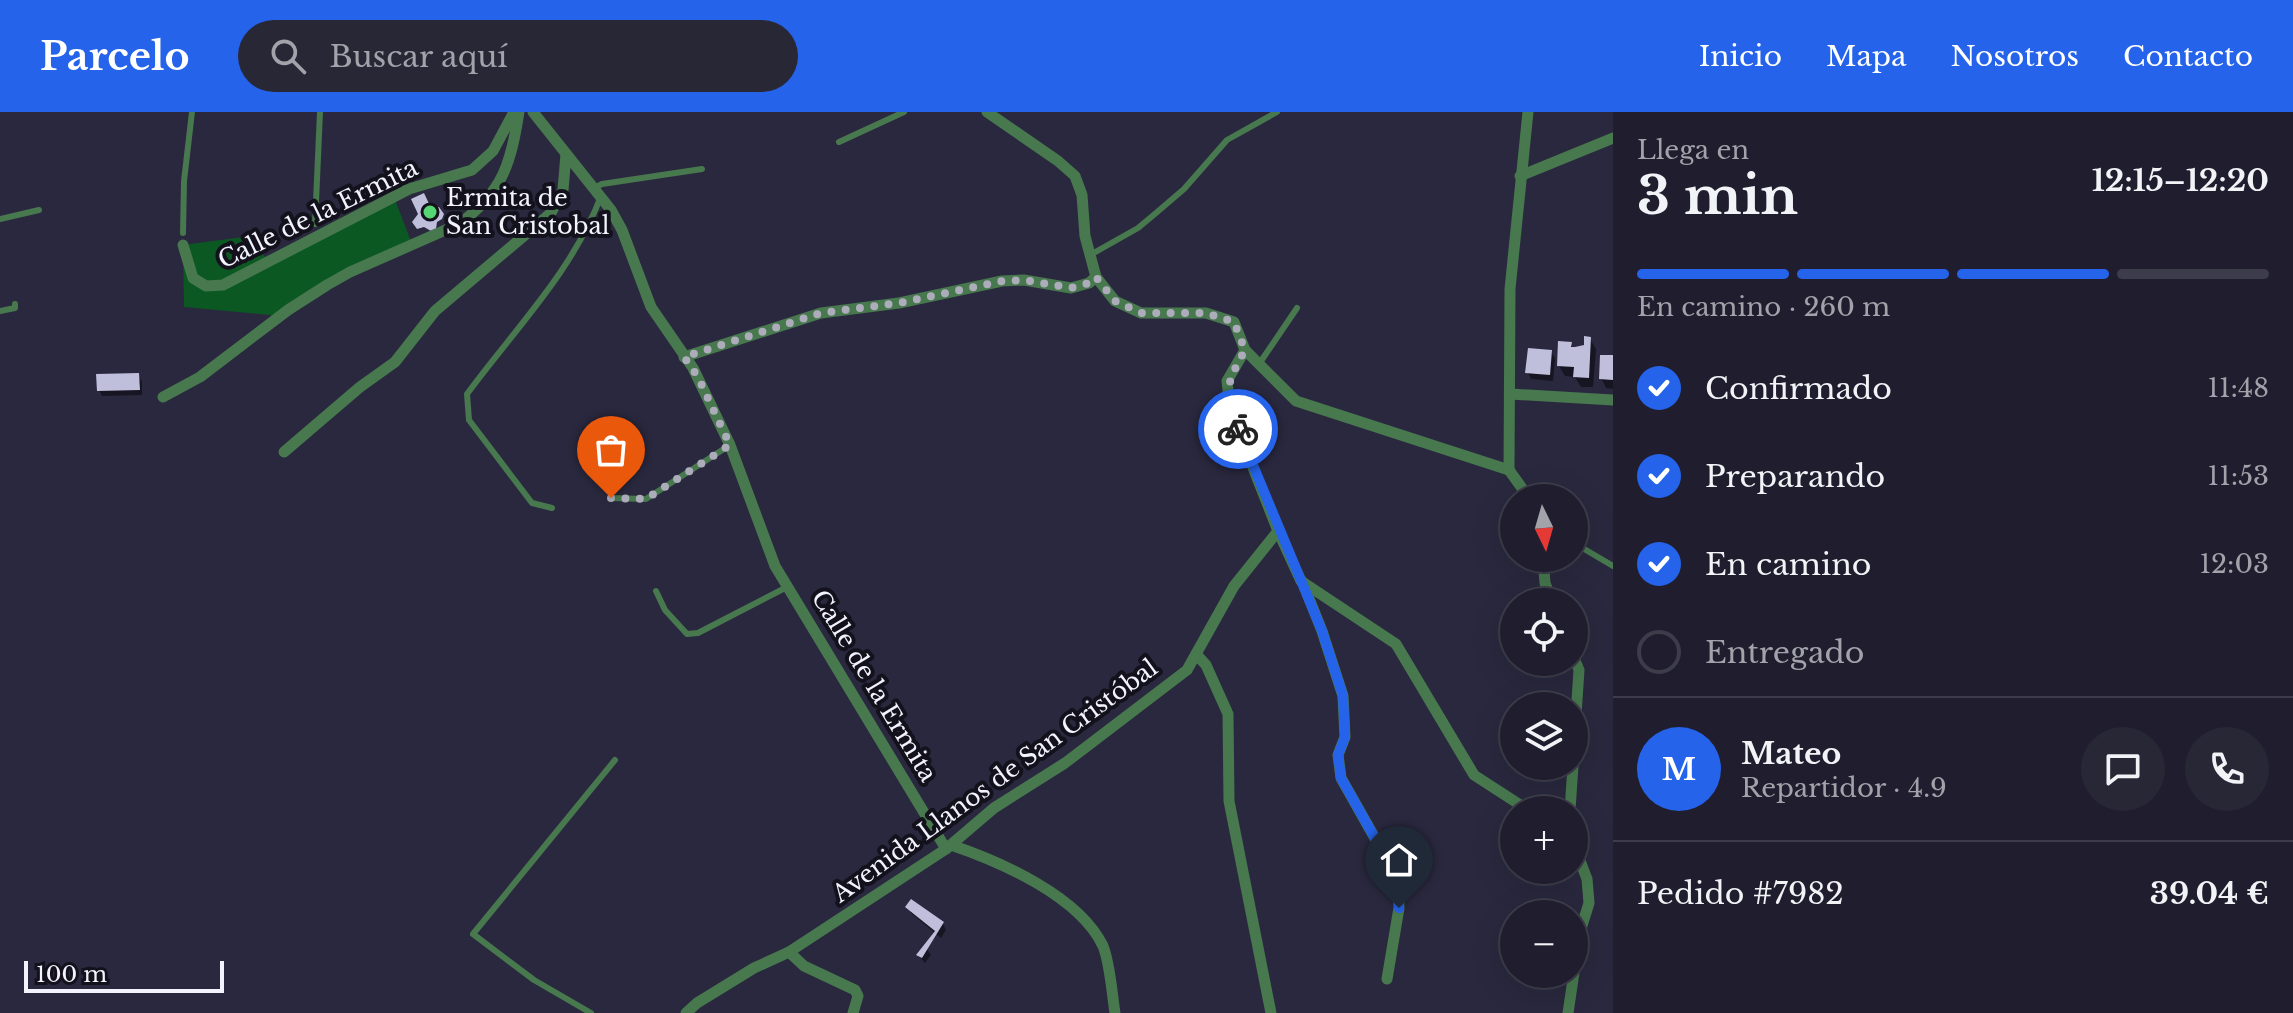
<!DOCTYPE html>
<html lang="es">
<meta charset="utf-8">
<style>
body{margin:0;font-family:"Libre Baskerville",serif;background:#282736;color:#f1f3f6;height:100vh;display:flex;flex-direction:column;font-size:30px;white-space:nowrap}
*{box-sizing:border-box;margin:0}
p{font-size:26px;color:#a2a2aa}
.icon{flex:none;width:44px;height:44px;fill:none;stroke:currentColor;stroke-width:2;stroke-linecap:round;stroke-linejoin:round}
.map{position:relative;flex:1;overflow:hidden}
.side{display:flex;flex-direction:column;background:#201e2e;width:680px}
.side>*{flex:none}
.needle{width:52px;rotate:175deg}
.fabs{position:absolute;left:1500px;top:372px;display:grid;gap:16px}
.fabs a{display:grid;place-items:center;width:88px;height:88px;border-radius:50%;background:#201e2e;box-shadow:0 8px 32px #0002,0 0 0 2px #3d3c4a;font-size:40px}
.scale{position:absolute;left:24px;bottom:20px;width:200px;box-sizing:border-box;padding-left:8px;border:4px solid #f3f3ff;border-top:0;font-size:22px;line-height:28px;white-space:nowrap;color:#f3f3ff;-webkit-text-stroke:6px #13121c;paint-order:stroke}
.pin{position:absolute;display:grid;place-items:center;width:68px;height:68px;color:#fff;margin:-82px -34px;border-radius:50% 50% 50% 0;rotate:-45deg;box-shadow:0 0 8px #0007}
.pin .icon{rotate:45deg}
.courier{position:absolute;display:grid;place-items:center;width:80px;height:80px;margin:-40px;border:6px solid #2563eb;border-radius:50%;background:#fff;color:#222;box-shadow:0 2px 10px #0007}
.summary em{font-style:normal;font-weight:700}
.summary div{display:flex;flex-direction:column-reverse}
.summary{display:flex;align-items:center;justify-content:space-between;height:136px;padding:0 24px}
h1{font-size:52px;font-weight:700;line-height:60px}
.bar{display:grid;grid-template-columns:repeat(4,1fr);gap:12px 8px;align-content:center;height:96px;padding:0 24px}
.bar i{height:10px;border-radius:6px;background:#3d3c4a}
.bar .active{background:#2563eb}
.bar p{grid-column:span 4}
.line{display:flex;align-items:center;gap:20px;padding:0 24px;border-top:2px solid #3d3c4a}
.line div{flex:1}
.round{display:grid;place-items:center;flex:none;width:84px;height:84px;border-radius:42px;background:#282736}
ol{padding:0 24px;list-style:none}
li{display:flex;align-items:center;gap:24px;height:88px}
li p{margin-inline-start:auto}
li .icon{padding:8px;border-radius:50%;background:#2563eb;color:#fff;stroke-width:4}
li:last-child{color:#a2a2aa}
li i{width:44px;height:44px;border:4px solid #3d3c4a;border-radius:50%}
header{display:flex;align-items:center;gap:48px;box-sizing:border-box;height:112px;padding:0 40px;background:#2563eb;color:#fff}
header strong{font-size:38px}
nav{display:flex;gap:44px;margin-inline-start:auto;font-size:28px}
.search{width:560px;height:72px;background:#282736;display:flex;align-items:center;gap:20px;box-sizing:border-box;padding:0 28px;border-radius:44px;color:#a2a2aa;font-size:30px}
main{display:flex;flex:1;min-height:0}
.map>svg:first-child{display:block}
</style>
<header>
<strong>Parcelo</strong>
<div class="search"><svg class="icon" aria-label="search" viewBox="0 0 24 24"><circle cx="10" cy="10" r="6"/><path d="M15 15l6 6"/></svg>Buscar aquí</div>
<nav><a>Inicio</a><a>Mapa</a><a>Nosotros</a><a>Contacto</a></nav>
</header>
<main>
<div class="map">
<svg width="1613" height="901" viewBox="0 0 1613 901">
<rect width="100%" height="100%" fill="#2a283e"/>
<polygon fill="#0b5823" points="394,85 412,132 280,204 184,195 183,133 251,124 269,151"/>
<g fill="#0007">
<polygon points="1590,227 1596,237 1593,275 1581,275 1575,265 1565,264 1559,254 1570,232 1574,237 1585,235"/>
<polygon points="1551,240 1555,246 1553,269 1531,267 1528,261"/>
<polygon points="1613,245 1613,277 1606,276 1601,266"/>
<polygon points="138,263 142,270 142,283 102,284 99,278"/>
<polygon points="907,795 943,812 946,818 941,826 911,801"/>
<polygon points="927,837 931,843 925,851 918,843"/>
</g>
<g fill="#bfbedb">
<polygon points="424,81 431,96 439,95 444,102 442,107 437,110 436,117 431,119 424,115 417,117 412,110 418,102 411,87"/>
<polygon points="1584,224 1591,225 1589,266 1573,265 1574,255 1557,254 1558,229 1572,230 1571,235 1575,235 1584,233"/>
<polygon points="1528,236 1552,238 1550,263 1525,261"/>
<polygon points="1600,243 1613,243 1613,268 1599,267"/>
<polygon points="139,261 140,278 97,279 96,262"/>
<polygon points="911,787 944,810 922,846 916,843 935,819 905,795"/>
</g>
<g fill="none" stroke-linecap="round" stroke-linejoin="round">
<g stroke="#47784e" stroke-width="6">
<polyline points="839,30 904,0"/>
<polyline points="594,76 602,72 702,57"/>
<polyline points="0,107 39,98"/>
<polyline points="315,112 320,0"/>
<polyline points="183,121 184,69 192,0"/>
<polyline points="1090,143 1138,116 1156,101 1184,77 1227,28 1277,0"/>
<polyline points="0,199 15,196 15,192"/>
<polyline points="1259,252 1297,196"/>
<polyline points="611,386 646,387 730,333"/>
<path d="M552,396L532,391L469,308L467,282C514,218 573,159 601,84"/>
<polyline points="1574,431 1613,454"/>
<polyline points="656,479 665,498 687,522 698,521 789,474"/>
<polyline points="591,901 534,868 473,822 615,648"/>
</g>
<g stroke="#47784e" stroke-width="11">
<polyline points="533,0 611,98 622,118 651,195 693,256 730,333 775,454 946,737"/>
<polyline points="987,0 1058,49 1075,64 1082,83 1085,124 1096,165 1115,189 1141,201 1206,201 1234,210 1245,238 1296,289 1509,358"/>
<polyline points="1520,64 1613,26"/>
<polyline points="183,133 193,166 206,174 223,173 409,77 472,58 493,39 514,0"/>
<polyline points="1245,238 1227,269 1230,297 1278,419 1301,469 1396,532 1474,663 1528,698"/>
<polyline points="684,245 821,201 899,191 1002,169 1024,168 1071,176 1089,171 1096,165"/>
<polyline points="1510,282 1613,288"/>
<path d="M163,285L200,265L288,198L327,173L350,160L459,112C503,80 511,51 519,0"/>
<polyline points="284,340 360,275 395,250 435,199 551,101 563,78 566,42"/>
<polyline points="1509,358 1510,177 1528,0"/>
<polyline points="1509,358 1529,386"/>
<polyline points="1543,446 1545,471 1552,490"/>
<polyline points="1302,469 1322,519 1343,584 1345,625 1338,643 1341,666 1398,767 1399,796 1387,867"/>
<polyline points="1196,542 1206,553 1228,602 1229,689 1271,901"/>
<polyline points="1574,546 1579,558 1574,633"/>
<polyline points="1570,698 1573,654"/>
<path d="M951,733C1001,750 1079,784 1103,834C1110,851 1112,882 1115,901"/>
<polyline points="789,840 804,854 855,878 858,884 853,901"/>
<polyline points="686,901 697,891 754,856 789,840 946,737 994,696 1065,651 1187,558 1234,474 1278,419"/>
<polyline points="1568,901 1580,820 1589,791 1587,767 1574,733"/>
</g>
</g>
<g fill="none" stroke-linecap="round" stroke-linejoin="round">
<path stroke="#adacbb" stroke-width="8" stroke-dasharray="0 14.4" d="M611,386L646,387L730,333L698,265L684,245L821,201L899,191L1002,169L1024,168L1071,176L1089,171L1096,165L1115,189L1141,201H1206L1234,210L1245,238C1226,272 1223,280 1238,317"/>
<polyline stroke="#2563eb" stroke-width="10" points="1238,317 1322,519 1343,584 1345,625 1338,643 1341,666 1398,767 1399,796"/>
</g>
<circle fill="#55d672" stroke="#13121c" stroke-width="3" cx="430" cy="100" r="8"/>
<g text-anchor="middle" stroke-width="8" stroke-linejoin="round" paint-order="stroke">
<g font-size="24" fill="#f3f3ff" stroke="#13121c" text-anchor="start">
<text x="446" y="94">Ermita de<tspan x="446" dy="28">San Cristobal</tspan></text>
</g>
<g font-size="24" fill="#f3f3ff" stroke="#13121c">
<text transform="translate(318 102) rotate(-26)" y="8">Calle de la Ermita</text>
<text transform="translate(874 574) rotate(59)" y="8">Calle de la Ermita</text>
<text transform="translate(995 669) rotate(-36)" y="8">Avenida Llanos de San Cristóbal</text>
</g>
</g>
</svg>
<div class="fabs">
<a><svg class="needle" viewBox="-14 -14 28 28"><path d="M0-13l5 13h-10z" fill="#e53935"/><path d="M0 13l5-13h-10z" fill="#a2a2aa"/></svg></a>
<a><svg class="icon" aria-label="locate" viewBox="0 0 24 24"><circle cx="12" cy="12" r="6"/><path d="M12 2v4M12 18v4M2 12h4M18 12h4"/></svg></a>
<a><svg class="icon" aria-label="layers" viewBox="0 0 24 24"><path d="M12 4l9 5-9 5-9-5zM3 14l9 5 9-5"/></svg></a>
<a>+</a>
<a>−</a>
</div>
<div class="scale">100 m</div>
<div class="pin" style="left:611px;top:386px;background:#ea580c"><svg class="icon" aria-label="bag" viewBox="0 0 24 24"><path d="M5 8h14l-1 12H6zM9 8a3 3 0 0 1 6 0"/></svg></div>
<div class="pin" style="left:1399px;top:796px;background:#1f2937"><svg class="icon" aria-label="home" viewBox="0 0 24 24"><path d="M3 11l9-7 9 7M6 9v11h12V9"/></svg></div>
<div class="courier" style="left:1238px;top:317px"><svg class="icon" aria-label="bike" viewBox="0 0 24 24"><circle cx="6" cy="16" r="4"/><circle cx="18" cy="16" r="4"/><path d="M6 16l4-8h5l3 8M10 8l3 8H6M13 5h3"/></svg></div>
</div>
<section class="side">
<div class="summary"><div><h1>3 min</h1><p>Llega en</p></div><em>12:15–12:20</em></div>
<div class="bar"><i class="active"></i><i class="active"></i><i class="active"></i><i></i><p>En camino · 260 m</p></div>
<ol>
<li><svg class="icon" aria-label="check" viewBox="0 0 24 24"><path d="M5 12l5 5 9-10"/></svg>Confirmado<p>11:48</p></li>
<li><svg class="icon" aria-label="check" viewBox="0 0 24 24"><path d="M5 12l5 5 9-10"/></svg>Preparando<p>11:53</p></li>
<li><svg class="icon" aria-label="check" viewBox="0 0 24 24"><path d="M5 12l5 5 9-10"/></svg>En camino<p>12:03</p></li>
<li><i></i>Entregado</li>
</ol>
<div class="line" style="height:144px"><b class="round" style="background:#2563eb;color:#fff">M</b><div><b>Mateo</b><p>Repartidor · 4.9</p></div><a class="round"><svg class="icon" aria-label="chat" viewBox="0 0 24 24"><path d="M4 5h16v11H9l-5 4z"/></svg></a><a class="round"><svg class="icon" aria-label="phone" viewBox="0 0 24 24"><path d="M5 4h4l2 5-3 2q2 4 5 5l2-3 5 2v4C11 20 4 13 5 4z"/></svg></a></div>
<div class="line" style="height:104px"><div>Pedido #7982</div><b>39.04 €</b></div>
</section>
</main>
